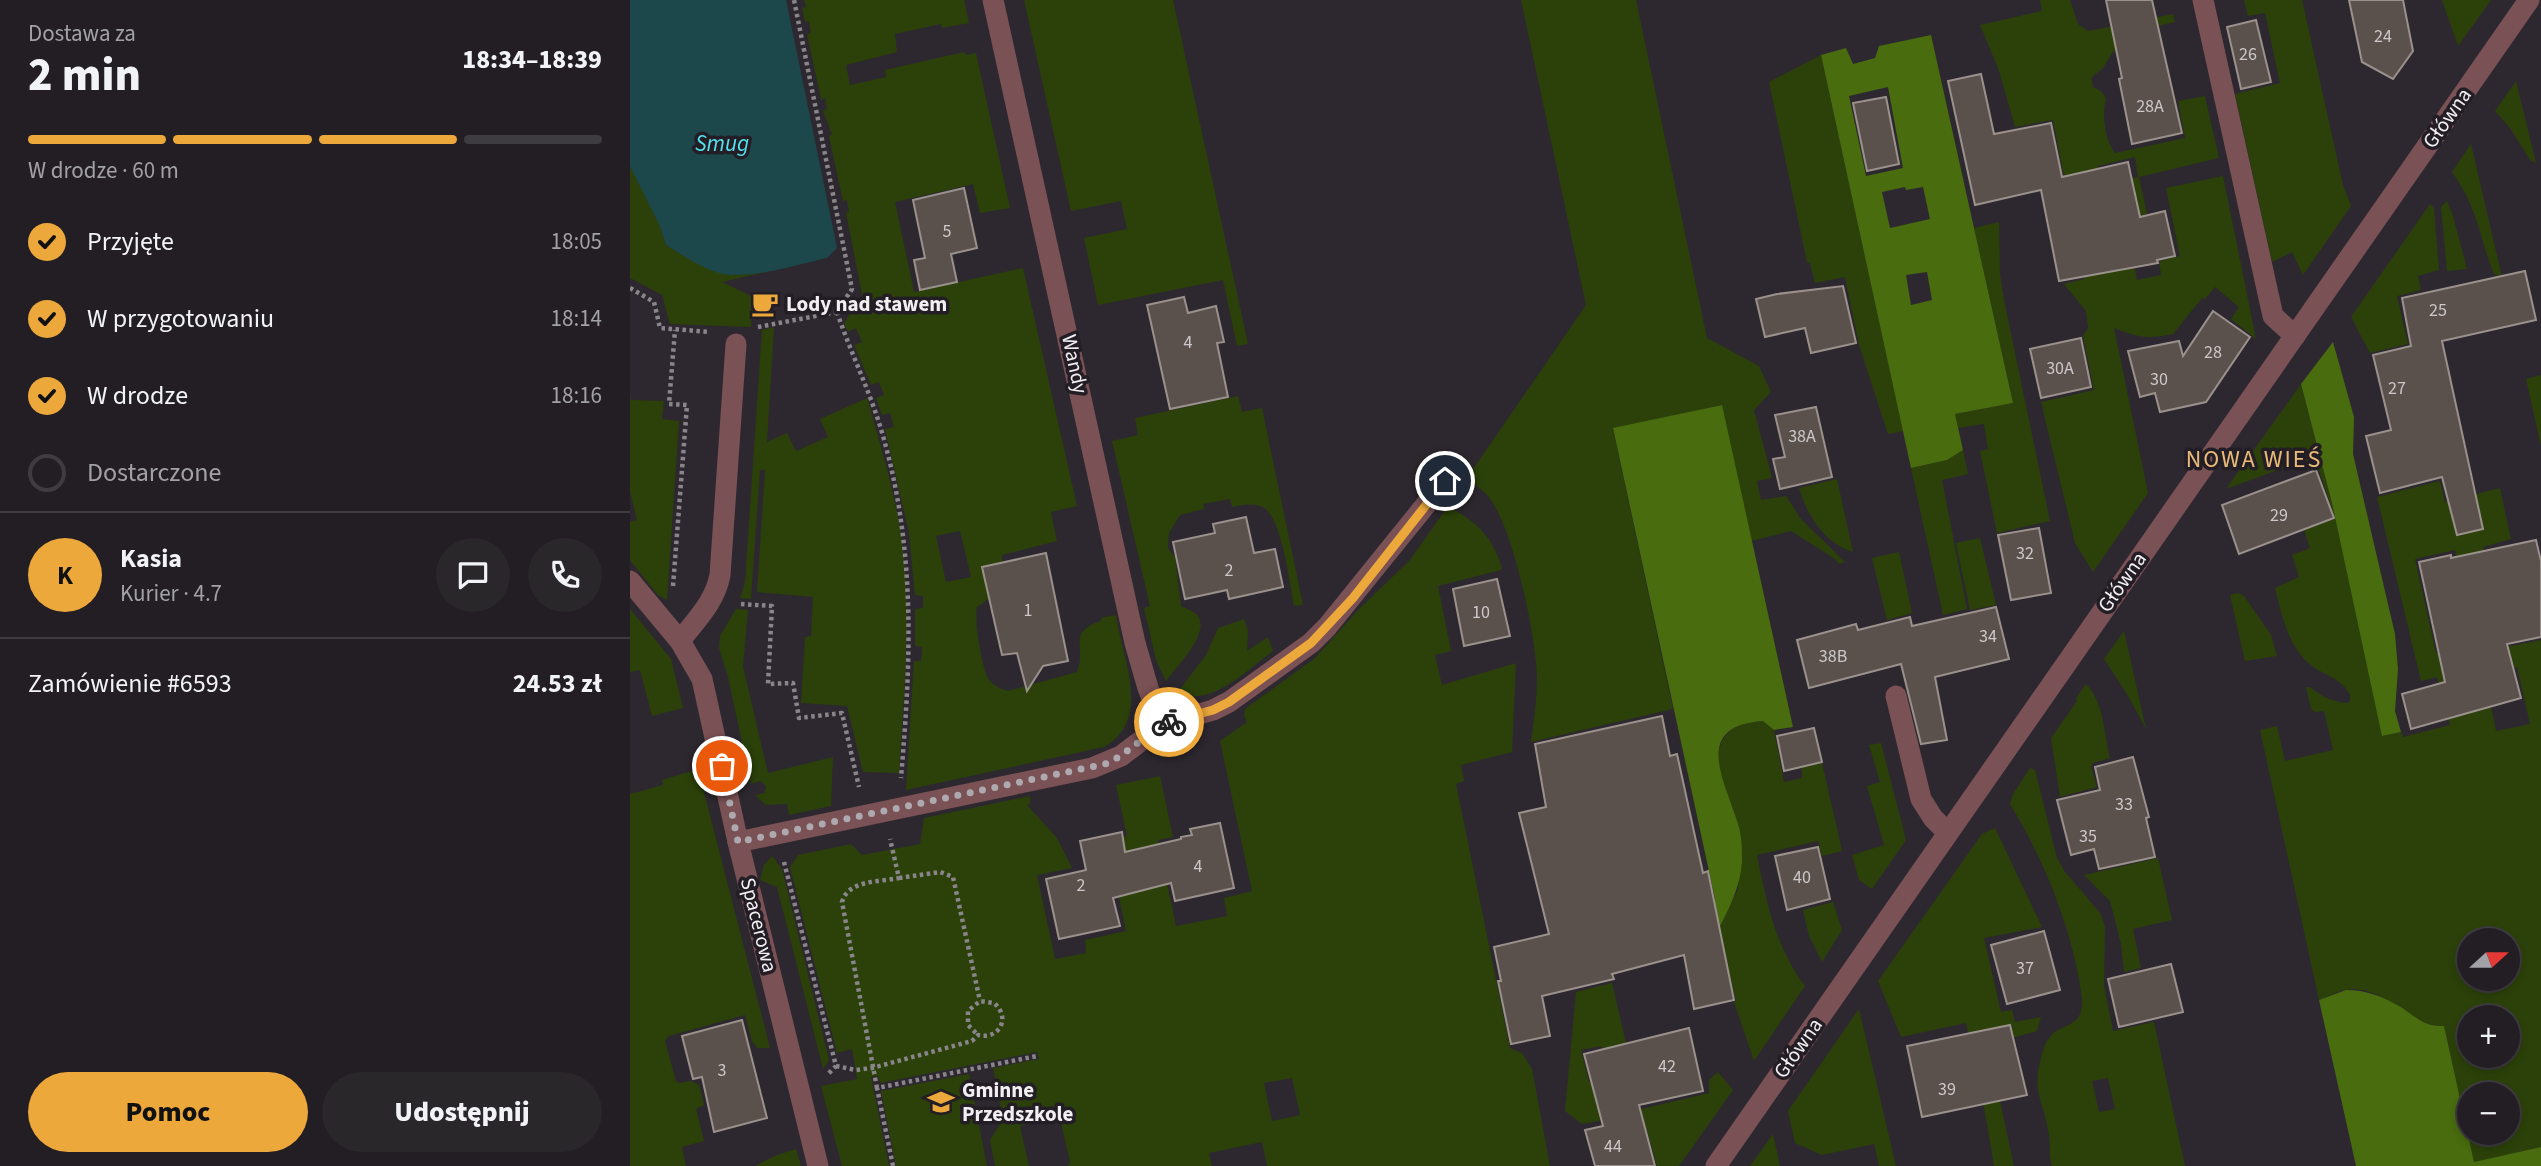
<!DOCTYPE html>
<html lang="pl">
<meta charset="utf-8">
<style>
body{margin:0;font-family:"Source Sans 3",sans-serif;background:#2a272b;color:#f1f3f6;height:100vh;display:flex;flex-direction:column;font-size:26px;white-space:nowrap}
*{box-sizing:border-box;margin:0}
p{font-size:23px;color:#a2a2a6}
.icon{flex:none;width:38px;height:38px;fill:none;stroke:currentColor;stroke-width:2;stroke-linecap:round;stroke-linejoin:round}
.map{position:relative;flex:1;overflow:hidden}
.sheet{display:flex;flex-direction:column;background:#221e23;width:630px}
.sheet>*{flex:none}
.needle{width:46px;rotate:69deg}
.buttons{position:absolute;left:1827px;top:928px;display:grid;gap:14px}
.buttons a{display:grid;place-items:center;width:63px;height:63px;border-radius:50%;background:#221e23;box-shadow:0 4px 10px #0003,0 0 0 2px #3f3c41;font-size:35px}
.pin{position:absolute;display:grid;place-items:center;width:60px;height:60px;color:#fff;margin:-30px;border:4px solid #fff;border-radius:50%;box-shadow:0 2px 7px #0007}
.courier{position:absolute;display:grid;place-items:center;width:70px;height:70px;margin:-35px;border:5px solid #eda83b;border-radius:50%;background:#fff;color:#222;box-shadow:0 2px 9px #0007}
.overview em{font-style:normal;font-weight:800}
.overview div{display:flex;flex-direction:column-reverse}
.overview{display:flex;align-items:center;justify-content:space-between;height:119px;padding:0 28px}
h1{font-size:46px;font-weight:800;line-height:52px}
.bar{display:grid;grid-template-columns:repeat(4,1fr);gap:10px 7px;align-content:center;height:84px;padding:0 28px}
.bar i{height:9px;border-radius:5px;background:#3f3c41}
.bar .active{background:#eda83b}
.bar p{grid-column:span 4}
.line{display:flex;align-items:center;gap:18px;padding:0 28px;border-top:2px solid #3f3c41}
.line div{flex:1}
.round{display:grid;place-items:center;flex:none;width:74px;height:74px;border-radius:37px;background:#2a272b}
ol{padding:0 28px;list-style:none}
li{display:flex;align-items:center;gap:21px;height:77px}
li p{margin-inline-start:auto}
li .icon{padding:7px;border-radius:50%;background:#eda83b;color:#111;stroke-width:4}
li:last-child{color:#a2a2a6}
li i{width:38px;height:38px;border:4px solid #3f3c41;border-radius:50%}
.action{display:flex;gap:14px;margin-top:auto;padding:14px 28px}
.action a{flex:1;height:80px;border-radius:42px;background:#eda83b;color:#111;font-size:28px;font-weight:800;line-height:80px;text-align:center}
.action a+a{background:#2a272b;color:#f1f3f6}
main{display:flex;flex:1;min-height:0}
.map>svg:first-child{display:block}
</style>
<main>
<section class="sheet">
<div class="overview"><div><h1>2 min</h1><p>Dostawa za</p></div><em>18:34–18:39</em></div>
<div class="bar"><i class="active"></i><i class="active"></i><i class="active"></i><i></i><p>W drodze · 60 m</p></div>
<ol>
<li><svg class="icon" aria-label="check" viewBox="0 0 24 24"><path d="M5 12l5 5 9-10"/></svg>Przyjęte<p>18:05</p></li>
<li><svg class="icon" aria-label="check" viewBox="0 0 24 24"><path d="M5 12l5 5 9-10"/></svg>W przygotowaniu<p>18:14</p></li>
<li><svg class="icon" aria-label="check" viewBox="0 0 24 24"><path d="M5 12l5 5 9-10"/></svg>W drodze<p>18:16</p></li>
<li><i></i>Dostarczone</li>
</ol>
<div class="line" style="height:126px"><b class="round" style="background:#eda83b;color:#111">K</b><div><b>Kasia</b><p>Kurier · 4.7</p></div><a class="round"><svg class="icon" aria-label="chat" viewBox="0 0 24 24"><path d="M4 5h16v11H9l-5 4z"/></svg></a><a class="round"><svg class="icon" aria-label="phone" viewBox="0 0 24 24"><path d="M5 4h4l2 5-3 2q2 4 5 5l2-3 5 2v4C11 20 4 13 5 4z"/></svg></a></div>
<div class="line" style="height:91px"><div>Zamówienie #6593</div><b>24.53 zł</b></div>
<div class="action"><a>Pomoc</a><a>Udostępnij</a></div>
</section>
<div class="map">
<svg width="1911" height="1166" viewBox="0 0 1911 1166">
<rect width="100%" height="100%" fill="#2d282f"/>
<g fill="#2b4109" fill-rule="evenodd">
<path d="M174,0H334L339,23L312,28L311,24L265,34L267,52L216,65L220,85L256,77L255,70L334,52L336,55L346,53L380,208L350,213L343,184L265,202L284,292L393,268L447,506L421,512L427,541L372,555V567L364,595L347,607C344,620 352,669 359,680C364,686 371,689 378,691L447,672C457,648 436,632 471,621V618L486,615C492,659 523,719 474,747L276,790L284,661H291L292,647L285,646V609L293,608V596L285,595L279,533L255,429L264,427L260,413L252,415L246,398L254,395L249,382L241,385L224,345L232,342L226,328L218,332L214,324L227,301L233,299L216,213L219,212L217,200L213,201L199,136L202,134L193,111L197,109L195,98L191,99L177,34L181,33L179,21L175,22L172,8L176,7ZM330,531L341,577L316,582L306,536Z"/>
<polygon points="394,0 543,0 618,344 607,346 593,280 468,305 454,238 497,229 491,201 441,211"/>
<path d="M891,0H1006L1077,338L1129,366L1141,392L1124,410L1142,478L1127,481L1131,500L1156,496L1171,519L1215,562L1209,564L1205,559L1161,531L1121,541L1091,405L983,429L1043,709L901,742C904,720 907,699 907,677C906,636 884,533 861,500C855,491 845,485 837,478L956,305Z"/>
<path d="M1410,0H1440L1448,24L1458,31L1543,14L1545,22L1524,27L1482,53L1473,68L1461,78L1463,87L1471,91L1476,98C1472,114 1474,139 1485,153L1555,138L1548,101L1575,96L1589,158L1509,177L1517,214L1495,219L1507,280L1531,275L1529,261L1550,256L1536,188L1593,176L1626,339L1601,319L1609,307L1585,287L1575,299L1572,298L1543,334C1517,339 1509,338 1484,328L1518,493L1463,572L1445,543L1411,402L1464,390L1453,336L1458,328L1456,311L1434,284L1454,279L1423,120L1385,127L1369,71L1350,25L1412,11ZM1505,157L1508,177L1472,184L1468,166Z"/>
<polygon points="1614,0 1672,0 1713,185 1721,206 1673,275 1662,252 1642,262 1605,94 1650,83 1635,13 1618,16"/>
<polygon points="1812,0 1861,0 1828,46"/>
<polygon points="1191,55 1273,431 1258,434 1229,345 1215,277 1185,283 1180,263 1177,262 1139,82"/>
<polygon points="1886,81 1906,163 1900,160 1880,128 1865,111"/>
<path d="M1841,144L1872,277L1864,274C1849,236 1848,208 1822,172Z"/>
<polygon points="0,166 30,226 36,245 67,263 98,275 144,270 92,282 121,296 121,327 40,324 32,295 0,278"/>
<polygon points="1817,201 1823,216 1837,269 1817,271 1811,207"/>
<polygon points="1800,204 1804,208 1809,270 1788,276 1791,290 1767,296 1778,344 1740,353 1721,317"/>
<polygon points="1369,222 1370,275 1374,300 1420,521 1367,533 1350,451 1358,449 1354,424 1328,428 1325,414 1383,403 1344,228"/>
<path d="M144,327L137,442L157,433L166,451L198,437L190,419L237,398C253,454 271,512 275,570C280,637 273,706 269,773L233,772L217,706L171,703L175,637L181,636L183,597L127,592L135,470H130L121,599L110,598L115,582L132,330Z"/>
<polygon points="1911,375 1911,446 1896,379"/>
<path d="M1671,384L1702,503L1753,736L1771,732L1773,737L1820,725L1807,677L1791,681L1747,497L1810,481L1815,502L1870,488L1881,539L1853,547L1876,647L1911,640V1147L1844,1162L1814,1026C1778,1027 1754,983 1716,990C1707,991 1698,997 1689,1000L1630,730L1647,726L1655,761L1703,750L1694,711L1685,712L1681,709L1676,687H1680C1693,697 1700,701 1717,703L1720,701V695C1711,678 1696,676 1682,666C1658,648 1652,615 1645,588L1669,577L1662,555L1680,548L1674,530L1705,518L1688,468L1659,466L1596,489ZM1825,550L1847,643L1806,653L1785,559ZM1887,667L1900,724L1866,731L1854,674ZM1839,940H1878V978H1839ZM1839,1017H1878V1055H1839ZM1839,1094H1878V1132H1839Z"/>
<path d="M608,396L612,412L632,408L673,605L664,606C660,585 652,519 634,508C624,502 613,505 602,507L600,499L573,504L574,509L550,515L539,533L538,548L545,557L551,606C557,609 566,611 569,618C578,636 546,667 536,681L526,660L514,608L520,606L482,441L508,435L505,418Z"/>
<polygon points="0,397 1,400 34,401 32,419 49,421 37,600 28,595 0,560 0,522 7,520 0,491"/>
<polygon points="1333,450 1338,474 1312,480 1337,609 1313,615 1281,468 1317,460"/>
<path d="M1207,479L1223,552C1194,543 1177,515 1169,488Z"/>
<path d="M818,506C846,522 862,535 872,568L871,570L808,586L821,651L805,655L812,685L886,663L882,752L831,765L834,781L826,784L880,1048L892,1053L902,1069L920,1166H637L632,1142L579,1153L582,1166H436L439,1165L440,1162L430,1118L390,1126L399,1166H365L360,1140L373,1119L363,1068L409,1059L407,1052L250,1083L248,1076L241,1077L259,1166H212L191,1086L227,1079L222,1049L207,1053L160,867L168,855L221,844L232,855L290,844L294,818L400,796V804L397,805L427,838L442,868L407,875L425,959L456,953L455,940L496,931L477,840L497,836L486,785L530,776L543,837L528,840L546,926L597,916L594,898L622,891L590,741L617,722L614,716L615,709L685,658L729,609L780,560ZM662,1078L670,1115L642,1121L634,1083Z"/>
<polygon points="1350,538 1366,605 1340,610 1326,543"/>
<polygon points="1269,552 1282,613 1257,620 1242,558"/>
<polygon points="1608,593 1614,596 1641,635 1647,656 1615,661 1600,595"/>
<polygon points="0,609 41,659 53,708 22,716 10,670 0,672"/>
<polygon points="106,609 118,610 113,667 138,773 203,757 201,806 159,815 157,804 136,805 125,795 135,793 136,786 130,781 121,784 98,677 89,648 90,636"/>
<path d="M614,619L618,631L617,651L638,637L643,651C617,670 581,708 547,693L576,655L588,628Z"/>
<polygon points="1494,631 1516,729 1497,694 1474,659"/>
<path d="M1456,684C1474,702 1474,734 1480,758L1463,763L1461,766L1467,787L1430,797L1421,738L1447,701L1446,698Z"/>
<path d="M1133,721L1144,730L1154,782L1172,778L1171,758L1190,754L1212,851L1192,856L1188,841L1127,855C1136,902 1146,947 1175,986L1124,1061L1104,1002L1106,1001L1089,928L1108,889L1087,760C1091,731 1105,723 1133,721Z"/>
<polygon points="1251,743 1276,840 1242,889 1229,880 1222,855 1254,845 1237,786 1250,782 1239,745"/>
<path d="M1400,768L1405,770L1427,858L1435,872L1471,914L1475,927L1474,986L1483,1031L1524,1022L1555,1166H1422C1418,1155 1421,1146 1419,1135C1415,1105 1402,1093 1410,1062C1412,1053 1414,1044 1420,1037C1429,1025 1447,1027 1451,1011C1454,1000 1450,989 1449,979C1438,919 1412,856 1380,804L1383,794ZM1478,1078L1485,1109L1469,1112L1462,1081Z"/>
<polygon points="68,769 140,1048 127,1048 122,1041 115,1015 39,1036 35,1041 46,1081 49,1083 61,1081 69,1085 74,1105 66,1109 74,1141 52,1147 56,1166 0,1166 0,794 33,785 32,780"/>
<polygon points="1365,828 1412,927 1354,938 1371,1012 1382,1010 1385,1022 1411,1017 1407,1031 1358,1045 1384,1166 1364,1166 1354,1107 1336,1023 1271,1037 1248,981 1352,834"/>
<polygon points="142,856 152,869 199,1060 193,1069 147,887 130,880 134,865"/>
<polygon points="1528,858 1542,920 1503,929 1511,968 1494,972 1491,944 1480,901 1454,875"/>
<polygon points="1203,902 1212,930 1192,962 1179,936 1173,910"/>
<polygon points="982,983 1010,1103 980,1073 972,1046 951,1050 959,1082 965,1080 974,1120 952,1124 935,1111 946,992"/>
<polygon points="1229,1009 1266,1166 1249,1166 1244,1144 1192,1155 1165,1143 1158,1111"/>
<polygon points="1088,1072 1103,1090 1049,1166 1027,1166 1011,1109 1079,1093 1079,1080"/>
<polygon points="339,1074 357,1166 266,1166 251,1091"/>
<polygon points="1143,1134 1150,1166 1120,1166"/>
<polygon points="166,1149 171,1166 125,1166 147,1155"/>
</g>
<g fill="#486c0e" fill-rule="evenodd">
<path d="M1301,35L1383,403L1325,414L1333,450L1317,460L1281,468L1191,55L1216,48L1223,64L1245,58L1249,46ZM1258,87L1273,168L1236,176L1219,96ZM1275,187L1276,190L1293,187L1300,219L1260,228L1252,192ZM1297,272L1302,300L1281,305L1276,275Z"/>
<polygon points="1703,342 1724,417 1723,454 1765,634 1768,669 1765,711 1771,732 1752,736 1702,503 1671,384"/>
<path d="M1092,405L1163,727L1144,730L1133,721C1061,726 1095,781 1108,824C1112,835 1112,851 1112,862C1110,887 1100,907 1089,928L1083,900L1085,899L983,428Z"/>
<path d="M1716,990C1736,990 1751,996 1769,1006C1785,1016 1794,1027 1814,1026L1844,1162L1911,1147V1166H1726L1689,1000Z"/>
</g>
<path fill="#1c484c" d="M0,0H156L207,248L197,258C166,265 132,276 100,275C78,273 54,256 36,245L30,226L0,166Z"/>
<g fill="#5a514c" stroke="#9b918c" stroke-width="2">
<polygon points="1476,0 1522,0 1552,133 1502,144 1489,79 1492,78"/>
<polygon points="1719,0 1773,0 1783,51 1763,79 1732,62"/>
<polygon points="1626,20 1641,82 1611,89 1597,27"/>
<polygon points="1351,74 1364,134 1421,123 1432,177 1498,162 1510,217 1535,211 1545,256 1527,260 1528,263 1429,281 1411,190 1345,205 1318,81"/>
<polygon points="1256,97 1269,164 1237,171 1223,103"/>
<polygon points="334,188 347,248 321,254 327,282 290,290 284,260 295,258 283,200"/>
<polygon points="1895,271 1906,320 1812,341 1853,529 1827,535 1812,477 1750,493 1736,436 1761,430 1743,355 1781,346 1772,298"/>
<polygon points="1213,286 1226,343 1181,353 1175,328 1135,337 1126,299 1147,294"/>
<polygon points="554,297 558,313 586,306 594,342 587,343 598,397 540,409 517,305"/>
<polygon points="1583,311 1620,337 1576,402 1530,412 1525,393 1510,397 1498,351 1549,341 1553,356"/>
<polygon points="1451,338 1461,387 1411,398 1400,349"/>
<polygon points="1186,407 1202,477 1150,489 1143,459 1155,457 1145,415"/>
<polygon points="1686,470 1704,518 1609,554 1592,505"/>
<polygon points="616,517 624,553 645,549 653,587 599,599 597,590 555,599 543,542 585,533 583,524"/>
<polygon points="1409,528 1421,593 1381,600 1368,535"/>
<polygon points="1906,540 1911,561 1911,637 1877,644 1891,698 1781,729 1772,694 1815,682 1789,562 1821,555 1821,558"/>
<polygon points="416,553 438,661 413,666 397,691 387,653 372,655 352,567"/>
<polygon points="867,579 880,636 834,646 823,589"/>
<polygon points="1366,607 1379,659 1305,677 1317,740 1291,744 1271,664 1179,688 1167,640 1226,624 1228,630 1280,617 1282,626"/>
<polygon points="1032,716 1040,756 1047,754 1073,873 1078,871 1104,1000 1064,1009 1054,955 982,974 984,979 912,996 920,1036 881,1044 868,981 871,981 864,947 919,934 889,813 916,807 905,744"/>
<polygon points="1184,728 1192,762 1154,771 1147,736"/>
<polygon points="1503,757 1519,817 1516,818 1525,857 1469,869 1464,849 1441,855 1427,800 1470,790 1465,767"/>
<polygon points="590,823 604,888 545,901 541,883 483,898 490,926 429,939 416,879 456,870 450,841 492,832 495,852 551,839 551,837 562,835 560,829"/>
<polygon points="1188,847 1200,899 1157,910 1145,856"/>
<polygon points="1414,931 1430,990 1377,1004 1361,945"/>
<polygon points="1541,964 1553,1012 1489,1027 1478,979"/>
<polygon points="112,1020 137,1118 84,1132 72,1077 63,1079 52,1036"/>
<polygon points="1380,1025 1397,1095 1292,1117 1277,1046"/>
<polygon points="1059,1028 1073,1091 1009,1105 1025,1166 965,1166 955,1130 973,1126 954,1054"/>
</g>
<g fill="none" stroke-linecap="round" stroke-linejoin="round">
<g stroke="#89858a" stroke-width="4.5" stroke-dasharray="3.5 3.5" stroke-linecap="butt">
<polyline points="0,288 24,302 30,328 80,332"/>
<path d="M207,312C221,354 241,393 253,436C286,552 281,660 271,778"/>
<polyline points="128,327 207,312 222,289 164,0"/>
<polyline points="43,586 57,405 39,404 45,330"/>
<polyline points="111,604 142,606 138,684 163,683 169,718 212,713 229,787"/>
<polyline points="154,862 206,1066 197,1075"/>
<polyline points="269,878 310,872 323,877 350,1001"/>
<path d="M206,1066L226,1070L242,1068L342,1041L348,1035C370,1040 381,1017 364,1003L350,1001L338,1011V1025L348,1035"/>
<path d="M247,1088L212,902C218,880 249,882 269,878L260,839"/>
<polyline points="263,1166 247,1088 407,1056"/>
</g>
<g stroke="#7a5155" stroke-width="21">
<polyline points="363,0 505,643 518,688 532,725"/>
<polyline points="1573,0 1643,316 1665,336"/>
<polyline points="0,581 50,641 72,679 108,842 188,1166"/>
<path d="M50,641C66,620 85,602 90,575L106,344"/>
<polyline points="1266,696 1291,799 1303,818 1318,833"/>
<polyline points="108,842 462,768 491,756 532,725 583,710 599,702 681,643 697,627 815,481"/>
<polyline points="1086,1166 1899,0"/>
</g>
</g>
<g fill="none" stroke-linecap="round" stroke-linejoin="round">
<path stroke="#ada9ae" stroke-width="7" stroke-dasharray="0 12.6" d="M92,766L108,842L475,764C499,754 515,733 539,722"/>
<polyline stroke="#eda83b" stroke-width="9" points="539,722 583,710 599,702 681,643 723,598 815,481"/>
</g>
<defs>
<g id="cafe-bare" transform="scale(2.1)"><path d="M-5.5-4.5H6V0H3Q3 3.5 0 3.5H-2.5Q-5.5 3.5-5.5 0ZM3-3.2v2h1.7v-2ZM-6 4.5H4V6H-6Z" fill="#eda83b" stroke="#231e25" stroke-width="2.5" paint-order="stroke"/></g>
<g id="school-bare" transform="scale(2.1)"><path d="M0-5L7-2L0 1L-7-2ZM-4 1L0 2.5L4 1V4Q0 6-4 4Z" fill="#eda83b" stroke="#231e25" stroke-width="2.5" paint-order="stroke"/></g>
</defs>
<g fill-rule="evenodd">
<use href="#cafe-bare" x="135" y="304"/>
<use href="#school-bare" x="311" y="1102"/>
</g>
<g text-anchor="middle" stroke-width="7" stroke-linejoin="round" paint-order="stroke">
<g font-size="18" fill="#ccc8c9">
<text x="1753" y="42">24</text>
<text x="1618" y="60">26</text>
<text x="1520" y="112">28A</text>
<text x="317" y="237">5</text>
<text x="1808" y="316">25</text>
<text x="558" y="348">4</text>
<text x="1583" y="358">28</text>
<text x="1430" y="374">30A</text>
<text x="1529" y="385">30</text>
<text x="1767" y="394">27</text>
<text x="1172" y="442">38A</text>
<text x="1649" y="521">29</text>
<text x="1395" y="559">32</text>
<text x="599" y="576">2</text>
<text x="398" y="616">1</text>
<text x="851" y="618">10</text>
<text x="1358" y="642">34</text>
<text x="1203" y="662">38B</text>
<text x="1494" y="810">33</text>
<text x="1458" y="842">35</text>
<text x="568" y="872">4</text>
<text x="1172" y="883">40</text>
<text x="451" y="891">2</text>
<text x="1395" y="974">37</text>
<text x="1037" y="1072">42</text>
<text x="92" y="1076">3</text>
<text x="1317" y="1095">39</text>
<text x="983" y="1152">44</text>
</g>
<g font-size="21" fill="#f2eff3" stroke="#231e25">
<text transform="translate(1817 118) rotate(-55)" y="7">Główna</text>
<text transform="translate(445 364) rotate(78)" y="7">Wandy</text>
<text transform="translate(1492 582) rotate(-55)" y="7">Główna</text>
<text transform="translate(129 925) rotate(76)" y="7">Spacerowa</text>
<text transform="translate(1168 1048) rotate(-55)" y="7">Główna</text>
</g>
<g font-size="21" font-weight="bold" fill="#f2eff3" stroke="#231e25" text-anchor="start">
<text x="156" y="311">Lody nad stawem</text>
<text x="332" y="1097">Gminne<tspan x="332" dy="24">Przedszkole</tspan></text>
</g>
<g font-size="23" font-style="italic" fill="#52e3ef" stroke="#231e25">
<text x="92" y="151">Smug</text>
</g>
<g font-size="24" letter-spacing="2" fill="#eaba78" stroke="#231e25">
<text x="1624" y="467">NOWA WIEŚ</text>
</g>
</g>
</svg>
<div class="buttons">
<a><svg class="needle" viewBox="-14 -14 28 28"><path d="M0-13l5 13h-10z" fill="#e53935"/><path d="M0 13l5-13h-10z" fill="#a2a2a6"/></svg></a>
<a>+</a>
<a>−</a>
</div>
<div class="pin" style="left:92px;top:766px;background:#ea580c"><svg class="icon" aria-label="bag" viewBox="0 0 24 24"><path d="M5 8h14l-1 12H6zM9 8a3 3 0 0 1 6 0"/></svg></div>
<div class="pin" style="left:815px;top:481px;background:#1f2937"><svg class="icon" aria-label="home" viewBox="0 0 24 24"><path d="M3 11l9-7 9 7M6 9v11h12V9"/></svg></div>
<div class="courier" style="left:539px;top:722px"><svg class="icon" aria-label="bike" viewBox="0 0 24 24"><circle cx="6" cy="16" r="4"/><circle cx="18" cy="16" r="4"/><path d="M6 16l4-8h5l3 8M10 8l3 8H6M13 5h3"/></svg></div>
</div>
</main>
